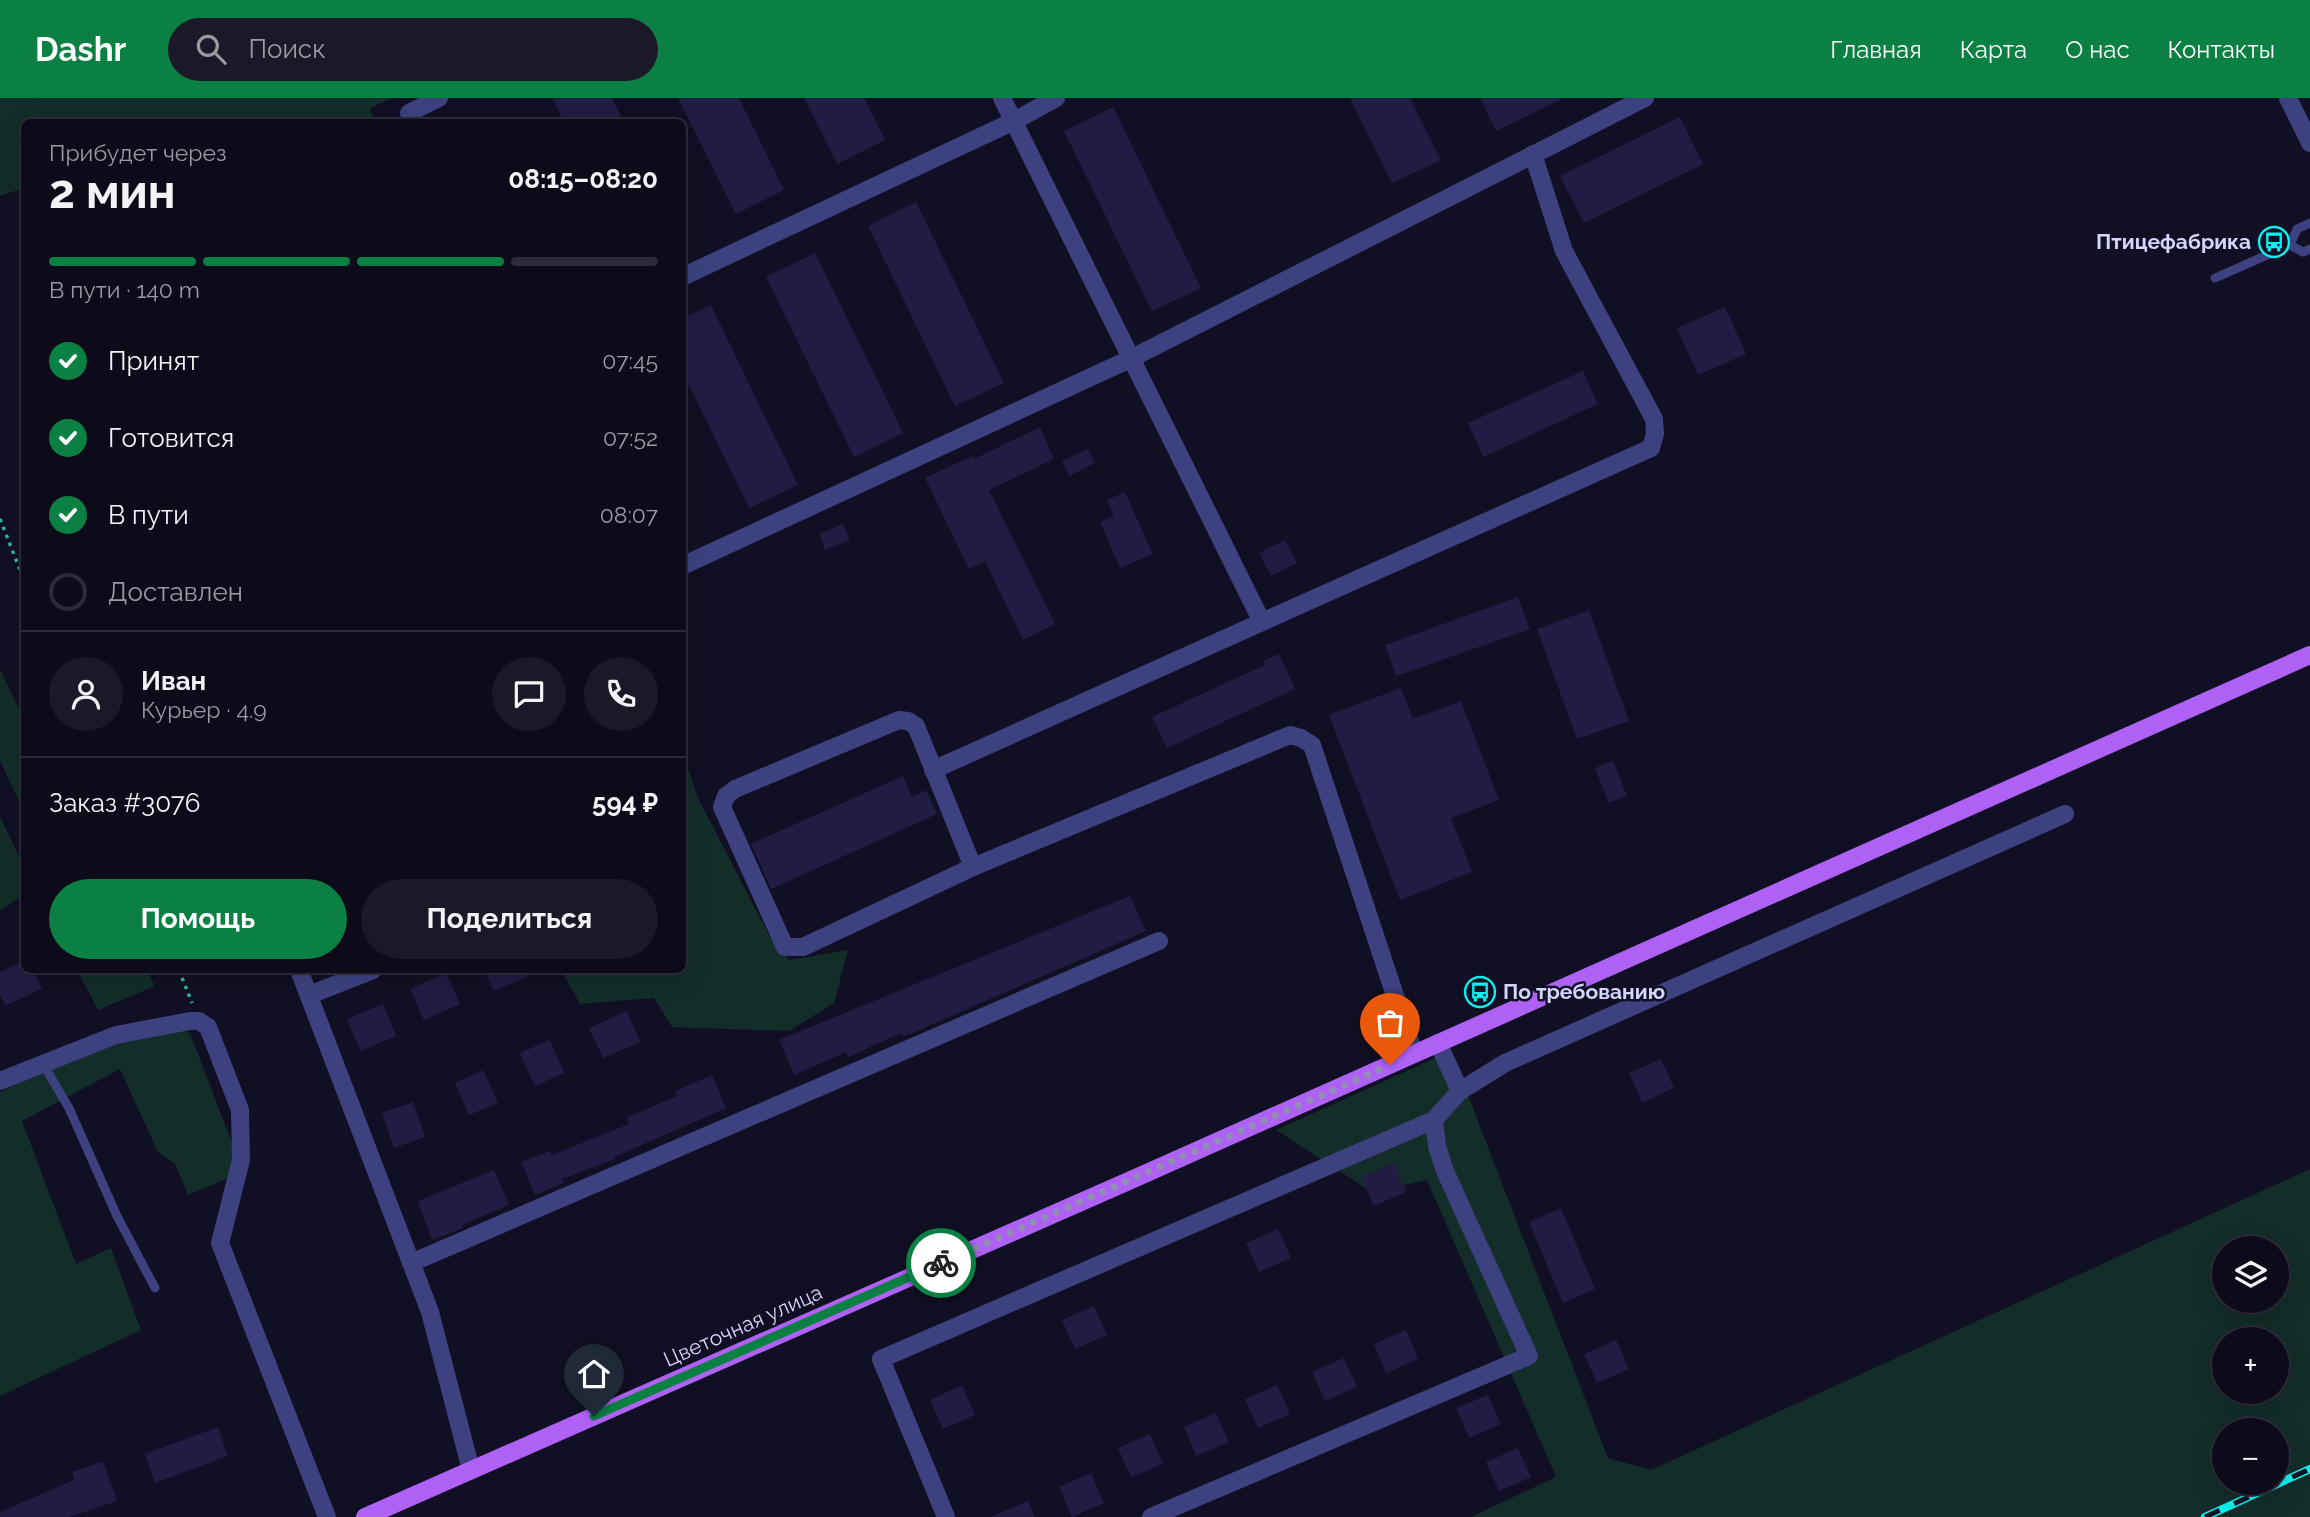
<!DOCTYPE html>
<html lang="ru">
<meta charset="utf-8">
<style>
body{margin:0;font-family:Raleway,sans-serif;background:#1b1927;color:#f1f3f6;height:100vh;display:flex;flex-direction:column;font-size:26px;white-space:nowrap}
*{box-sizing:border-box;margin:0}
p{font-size:23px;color:#9a9ba2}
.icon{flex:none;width:38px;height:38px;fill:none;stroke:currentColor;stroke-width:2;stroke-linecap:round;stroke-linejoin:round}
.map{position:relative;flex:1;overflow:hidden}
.drawer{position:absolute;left:21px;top:21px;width:665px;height:854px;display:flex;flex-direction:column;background:#0d0b1a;border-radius:10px;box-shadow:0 7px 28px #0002,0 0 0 2px #2d2b39}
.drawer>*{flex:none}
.tools{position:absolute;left:2212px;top:1138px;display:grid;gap:14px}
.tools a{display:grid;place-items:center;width:77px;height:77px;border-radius:50%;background:#0d0b1a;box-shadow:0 7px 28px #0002,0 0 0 2px #2d2b39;font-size:35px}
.pin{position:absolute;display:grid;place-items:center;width:60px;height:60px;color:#fff;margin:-72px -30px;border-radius:50% 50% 50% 0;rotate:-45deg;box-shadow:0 0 7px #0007}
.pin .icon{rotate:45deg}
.courier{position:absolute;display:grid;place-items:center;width:70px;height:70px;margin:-35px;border:5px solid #0b8043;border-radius:50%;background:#fff;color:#222;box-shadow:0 2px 9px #0007}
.overview em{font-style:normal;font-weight:700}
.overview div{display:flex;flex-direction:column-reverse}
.overview{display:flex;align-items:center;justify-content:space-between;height:119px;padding:0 28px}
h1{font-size:46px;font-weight:700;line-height:52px}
.bar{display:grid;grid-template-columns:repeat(4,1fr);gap:10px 7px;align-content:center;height:84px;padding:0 28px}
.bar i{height:9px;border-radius:5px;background:#2d2b39}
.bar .current{background:#0b8043}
.bar p{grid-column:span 4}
.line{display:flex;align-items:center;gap:18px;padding:0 28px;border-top:2px solid #2d2b39}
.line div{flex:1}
.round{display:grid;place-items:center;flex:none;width:74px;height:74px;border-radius:37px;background:#1b1927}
ol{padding:0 28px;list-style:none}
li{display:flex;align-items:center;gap:21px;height:77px}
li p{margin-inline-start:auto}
li .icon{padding:7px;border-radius:50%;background:#0b8043;color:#fff;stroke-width:4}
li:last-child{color:#9a9ba2}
li i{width:38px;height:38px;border:4px solid #2d2b39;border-radius:50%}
.primary-button{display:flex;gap:14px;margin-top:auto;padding:14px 28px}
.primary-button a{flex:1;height:80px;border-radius:42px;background:#0b8043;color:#fff;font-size:28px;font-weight:700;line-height:80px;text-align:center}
.primary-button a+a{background:#1b1927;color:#f1f3f6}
header{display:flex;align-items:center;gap:42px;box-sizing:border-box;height:98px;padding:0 35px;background:#0b8043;color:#fff}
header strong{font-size:33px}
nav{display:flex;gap:38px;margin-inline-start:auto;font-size:24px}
.search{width:490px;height:63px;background:#1b1927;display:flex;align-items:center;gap:18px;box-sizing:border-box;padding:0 24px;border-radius:38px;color:#9a9ba2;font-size:26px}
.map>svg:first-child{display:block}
</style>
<header>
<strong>Dashr</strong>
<div class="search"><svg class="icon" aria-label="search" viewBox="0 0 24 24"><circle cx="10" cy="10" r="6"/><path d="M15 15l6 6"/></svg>Поиск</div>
<nav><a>Главная</a><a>Карта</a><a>О нас</a><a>Контакты</a></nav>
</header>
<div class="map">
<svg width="2310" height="1419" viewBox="0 0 2310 1419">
<rect width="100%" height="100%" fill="#110f23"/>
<g fill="#132d29" fill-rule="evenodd">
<polygon points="0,0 391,0 369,11 376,24 24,24 24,90 0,98"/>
<polygon points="0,571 24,621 24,714 0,663"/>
<polygon points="683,656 698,700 770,839 789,862 848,852 834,905 789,933 672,929 654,900 580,906 561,872 682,872"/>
<polygon points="0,719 24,768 24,797 0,812"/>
<polygon points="77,872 146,872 155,888 98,912"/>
<polygon points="169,926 190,935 243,1074 188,1097 175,1066 158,1054 120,971 22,1023 76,1166 111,1150 141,1232 0,1298 0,994 134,929"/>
<path d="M1451,953L1608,1360L1651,1372L2310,1071V1419H1471L1556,1379L1427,1082L1372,1094L1276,1032ZM2224,1150H2277V1202H2224ZM2224,1241H2277V1293H2224ZM2224,1332H2277V1384H2224Z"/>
</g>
<g fill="#201c43">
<polygon points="552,0 612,0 624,24 564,24"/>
<polygon points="678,0 739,0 784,92 736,116"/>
<polygon points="804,0 864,0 885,42 837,66"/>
<polygon points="1350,0 1410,0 1441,62 1392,85"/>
<polygon points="1480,0 1564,0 1496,33"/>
<polygon points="1113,9 1201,190 1152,213 1064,33"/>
<polygon points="1680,19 1703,66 1584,125 1560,78"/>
<polygon points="916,104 1004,285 955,308 868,128"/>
<polygon points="815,155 903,335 854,359 766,179"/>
<polygon points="711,207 798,387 749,410 682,273 682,220"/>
<polygon points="1725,209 1746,256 1698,277 1677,230"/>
<polygon points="1583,273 1598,306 1483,359 1468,325"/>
<polygon points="1040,329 1054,361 989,392 1055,526 1023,542 985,463 969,471 925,380 972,358 974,361"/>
<polygon points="1088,351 1095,365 1069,378 1062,363"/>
<polygon points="1125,394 1153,456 1120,470 1100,424 1114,418 1107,402"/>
<polygon points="843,426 850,442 825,452 819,436"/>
<polygon points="1285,442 1297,465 1271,478 1259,455"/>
<polygon points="1518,499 1530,531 1396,578 1385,547"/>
<polygon points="1589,512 1629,623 1577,641 1537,531"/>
<polygon points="1279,556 1295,591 1167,650 1152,619 1265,567 1263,563"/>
<polygon points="1401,590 1413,621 1461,603 1499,702 1451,720 1472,774 1400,802 1329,617"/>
<polygon points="1613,663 1627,698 1609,705 1595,670"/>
<polygon points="903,678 912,699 926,692 937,716 771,791 751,746"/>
<polygon points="1130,798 1146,833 903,939 901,935 848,959 846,954 794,977 779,942"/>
<polygon points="24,863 24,872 33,872 42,891 5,908 0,896 0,874"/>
<polygon points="484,872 543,872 494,893"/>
<polygon points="446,875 460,906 424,922 410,891"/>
<polygon points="383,906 396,938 360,953 347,921"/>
<polygon points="627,913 640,944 603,960 589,930"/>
<polygon points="550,942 564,975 535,988 520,955"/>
<polygon points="1661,961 1674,990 1642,1005 1629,975"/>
<polygon points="483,972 498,1005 469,1017 455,985"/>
<polygon points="712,977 726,1010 614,1059 615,1061 562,1081 564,1085 535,1097 521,1064 550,1053 552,1057 629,1026 626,1020 677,998 675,993"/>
<polygon points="413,1004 425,1039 394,1050 382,1015"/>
<polygon points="1394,1065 1406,1094 1374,1108 1361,1079"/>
<polygon points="494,1072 509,1107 462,1127 463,1130 432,1142 418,1103"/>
<polygon points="1561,1110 1595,1191 1563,1205 1529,1124"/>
<polygon points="1278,1131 1291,1160 1259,1174 1246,1145"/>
<polygon points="1094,1208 1107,1237 1075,1251 1062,1222"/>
<polygon points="1406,1232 1418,1261 1386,1275 1374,1246"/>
<polygon points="1616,1242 1629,1271 1597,1285 1584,1256"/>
<polygon points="1344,1260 1357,1289 1325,1303 1312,1274"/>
<polygon points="962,1287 975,1317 943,1331 930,1302"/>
<polygon points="1277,1287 1290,1316 1258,1330 1245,1301"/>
<polygon points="1488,1297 1501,1326 1469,1340 1456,1310"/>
<polygon points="1216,1315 1229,1344 1196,1358 1184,1329"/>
<polygon points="218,1329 228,1358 155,1385 145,1356"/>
<polygon points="1150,1336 1163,1366 1131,1379 1118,1350"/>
<polygon points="1518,1350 1531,1379 1499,1393 1486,1364"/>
<polygon points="103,1363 117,1403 69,1419 0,1419 0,1414 74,1382 72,1374"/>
<polygon points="1091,1375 1104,1405 1072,1419 1059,1389"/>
<polygon points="1028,1403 1035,1419 990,1419"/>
</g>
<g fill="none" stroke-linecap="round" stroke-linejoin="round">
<g stroke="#35af9b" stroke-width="3.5" stroke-dasharray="3.5 5" stroke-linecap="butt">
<polyline points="0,421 24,482"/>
<polyline points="179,872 192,905"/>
</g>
<g stroke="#3d417f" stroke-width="9">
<polyline points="2290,147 2303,154 2310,151"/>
<polyline points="2215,180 2290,147 2297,131 2310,125"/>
<polyline points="43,966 69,1010 117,1118 155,1190"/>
</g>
<g stroke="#3d417f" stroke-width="18">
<polyline points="1002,0 1262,524 1651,350 1655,336 1654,321 1564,153 1533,56"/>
<polyline points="2288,0 2310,45"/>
<polyline points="409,15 439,0"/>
<polyline points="682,179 1014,23 1056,0"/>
<polyline points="682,468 1130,261 1645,0"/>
<polyline points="933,672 1262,524"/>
<polyline points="973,769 916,628 908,623 899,622 735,691 726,698 722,709 785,849 803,849 973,769 1290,637 1301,640 1312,647 1414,955"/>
<polyline points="299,872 430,1214 471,1372"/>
<polyline points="309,897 373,872"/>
<polyline points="1438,945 1460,993"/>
<polyline points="0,983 116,937 190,923 199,923 208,929 240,1012 241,1062 220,1145 327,1419"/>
<polyline points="411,1165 1159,843"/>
<polyline points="946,1419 881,1261 1434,1022 1460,993 1505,965 2065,716"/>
<polyline points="1151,1419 1529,1258 1445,1073 1437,1048 1434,1022"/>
</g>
<polyline stroke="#af61f6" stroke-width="18" points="365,1419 1140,1078 2310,557"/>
<g stroke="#0defef" stroke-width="8">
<polyline id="rail" points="2205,1419 2310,1371"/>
</g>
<use href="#rail" stroke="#110f23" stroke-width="5" stroke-dasharray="16" stroke-linecap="butt"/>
</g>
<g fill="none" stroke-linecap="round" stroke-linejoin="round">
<polyline stroke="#908fb1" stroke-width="7" stroke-dasharray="0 12.6" points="941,1165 1390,967"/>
<polyline stroke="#0b8043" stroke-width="9" points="594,1318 941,1165"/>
</g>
<defs>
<g id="bus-ring" transform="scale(1.575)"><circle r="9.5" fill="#110f23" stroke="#0defef" stroke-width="1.5"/><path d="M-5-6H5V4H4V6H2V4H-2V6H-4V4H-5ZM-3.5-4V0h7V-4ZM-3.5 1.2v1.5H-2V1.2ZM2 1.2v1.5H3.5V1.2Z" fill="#0defef"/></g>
</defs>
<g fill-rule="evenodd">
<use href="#bus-ring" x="2274" y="144"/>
<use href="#bus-ring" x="1480" y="894"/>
</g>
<g text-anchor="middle" stroke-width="5" stroke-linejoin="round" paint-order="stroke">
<g font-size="21" font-weight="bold" fill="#d4d4fd" stroke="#110f23" text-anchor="end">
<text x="2251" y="151">Птицефабрика</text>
<text x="1503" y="901" text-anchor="start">По требованию</text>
</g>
<g font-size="21" fill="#d4d4fd" stroke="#110f23">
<text transform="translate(743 1228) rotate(-24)" y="7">Цветочная улица</text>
</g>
</g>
</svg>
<div class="tools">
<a><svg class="icon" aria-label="layers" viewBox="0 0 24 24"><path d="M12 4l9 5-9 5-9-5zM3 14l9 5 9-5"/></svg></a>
<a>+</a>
<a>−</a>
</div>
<div class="pin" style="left:1390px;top:967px;background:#ea580c"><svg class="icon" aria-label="bag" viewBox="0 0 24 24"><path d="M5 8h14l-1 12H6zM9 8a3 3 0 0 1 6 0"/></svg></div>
<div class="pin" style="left:594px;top:1318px;background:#1f2937"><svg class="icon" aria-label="home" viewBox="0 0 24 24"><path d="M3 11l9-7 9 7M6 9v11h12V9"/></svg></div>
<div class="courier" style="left:941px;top:1165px"><svg class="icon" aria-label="bike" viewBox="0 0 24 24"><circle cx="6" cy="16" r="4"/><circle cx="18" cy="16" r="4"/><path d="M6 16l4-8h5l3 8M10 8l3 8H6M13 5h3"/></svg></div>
<section class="drawer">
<div class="overview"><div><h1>2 мин</h1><p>Прибудет через</p></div><em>08:15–08:20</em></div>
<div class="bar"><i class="current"></i><i class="current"></i><i class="current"></i><i></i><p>В пути · 140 m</p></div>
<ol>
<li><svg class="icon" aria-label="check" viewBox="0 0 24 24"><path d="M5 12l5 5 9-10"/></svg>Принят<p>07:45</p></li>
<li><svg class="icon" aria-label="check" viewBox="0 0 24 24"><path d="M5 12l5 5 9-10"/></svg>Готовится<p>07:52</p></li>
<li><svg class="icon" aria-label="check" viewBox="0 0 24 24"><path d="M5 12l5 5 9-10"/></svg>В пути<p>08:07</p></li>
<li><i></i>Доставлен</li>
</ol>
<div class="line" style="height:126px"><a class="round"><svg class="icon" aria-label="person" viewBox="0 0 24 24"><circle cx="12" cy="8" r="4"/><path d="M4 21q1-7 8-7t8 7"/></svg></a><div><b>Иван</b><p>Курьер · 4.9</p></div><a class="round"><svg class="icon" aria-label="chat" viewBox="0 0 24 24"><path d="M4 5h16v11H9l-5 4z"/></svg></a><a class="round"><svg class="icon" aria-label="phone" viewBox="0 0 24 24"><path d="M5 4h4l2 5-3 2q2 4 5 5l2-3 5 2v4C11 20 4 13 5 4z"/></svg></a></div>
<div class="line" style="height:91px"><div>Заказ #3076</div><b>594 ₽</b></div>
<div class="primary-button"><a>Помощь</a><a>Поделиться</a></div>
</section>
</div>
